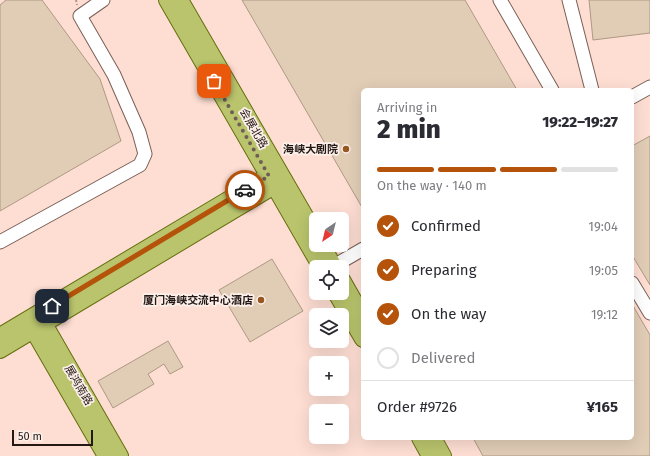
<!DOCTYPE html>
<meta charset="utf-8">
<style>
body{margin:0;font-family:"Fira Sans","Noto Sans SC",sans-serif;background:#f2f2f3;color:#2b2b33;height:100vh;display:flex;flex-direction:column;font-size:15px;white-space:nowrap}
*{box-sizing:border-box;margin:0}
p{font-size:13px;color:#7c7c81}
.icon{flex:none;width:22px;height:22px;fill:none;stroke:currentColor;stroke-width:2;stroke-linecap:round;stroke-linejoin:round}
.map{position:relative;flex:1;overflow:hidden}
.details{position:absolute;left:361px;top:88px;width:273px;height:352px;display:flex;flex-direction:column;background:#fff;border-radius:6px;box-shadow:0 4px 16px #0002}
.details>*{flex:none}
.needle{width:26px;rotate:215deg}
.controls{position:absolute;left:309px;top:212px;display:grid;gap:8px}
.controls a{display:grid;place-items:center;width:40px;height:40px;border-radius:6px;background:#fff;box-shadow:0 4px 16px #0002;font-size:20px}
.scale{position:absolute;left:12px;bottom:10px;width:81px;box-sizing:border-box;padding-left:4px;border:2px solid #231814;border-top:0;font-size:11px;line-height:14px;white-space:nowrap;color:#231814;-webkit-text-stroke:3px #fdf0eb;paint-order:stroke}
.pin{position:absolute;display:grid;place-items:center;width:34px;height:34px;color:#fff;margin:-17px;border-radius:8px;box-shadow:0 2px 6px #0006}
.courier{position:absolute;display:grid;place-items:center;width:40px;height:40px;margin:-20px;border:3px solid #b45309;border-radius:50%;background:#fff;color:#222;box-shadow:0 1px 5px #0007}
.headline em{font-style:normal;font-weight:800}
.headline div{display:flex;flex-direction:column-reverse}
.headline{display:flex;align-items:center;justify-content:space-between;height:68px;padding:0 16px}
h1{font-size:26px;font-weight:800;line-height:30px}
.bar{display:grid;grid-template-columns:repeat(4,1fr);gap:6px 4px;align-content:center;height:48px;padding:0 16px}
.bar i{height:5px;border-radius:3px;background:#e1e1e2}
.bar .active{background:#b45309}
.bar p{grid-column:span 4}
.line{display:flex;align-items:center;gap:10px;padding:0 16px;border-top:1px solid #e1e1e2}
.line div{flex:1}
ol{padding:0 16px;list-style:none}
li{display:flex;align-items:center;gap:12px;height:44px}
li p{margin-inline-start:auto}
li .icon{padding:4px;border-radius:50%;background:#b45309;color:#fff;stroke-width:4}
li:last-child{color:#7c7c81}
li i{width:22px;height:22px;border:2px solid #e1e1e2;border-radius:50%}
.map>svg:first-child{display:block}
</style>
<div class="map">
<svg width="650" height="456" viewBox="0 0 650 456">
<rect width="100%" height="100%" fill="#feded3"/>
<g fill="#e1cdb6" stroke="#ad9984">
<polygon points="6,0 42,0 100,79 121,141 0,211 0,5"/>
<polygon points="242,0 465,0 517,90 363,90 363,209"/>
<polygon points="589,0 650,0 650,33 593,40"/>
<polygon points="650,136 650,285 632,255 632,146"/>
<polygon points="272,259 303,311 250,342 219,290"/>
<polygon points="632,304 650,335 650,456 483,456 473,438 632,438"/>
<polygon points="168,341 183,367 170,374 164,364 148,374 154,384 113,408 98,381"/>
</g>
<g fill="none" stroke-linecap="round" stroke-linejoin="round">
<g stroke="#7a5f55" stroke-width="15">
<g id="minor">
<polyline points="500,0 552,90"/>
<polyline points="569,0 592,90"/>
<polyline points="632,97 650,87"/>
<polyline points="0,242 140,165 145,154 139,132 114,75 80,16 103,0"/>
<polyline points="332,267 363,249"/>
<polyline points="632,283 650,313"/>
</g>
</g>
<g stroke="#666e0e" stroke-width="18">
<g id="major">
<polyline points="167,0 321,267"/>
<polyline points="180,0 316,235"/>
<polyline points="322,245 334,267"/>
<polyline points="342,280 363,317"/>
<polyline points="336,293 363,339"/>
<polyline points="39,315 120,456"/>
<polyline points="28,321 106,456"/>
<polyline points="0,336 278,170"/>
<polyline points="0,350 284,180"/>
<polyline points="420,438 430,456"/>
<polyline points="433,438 443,456"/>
</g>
</g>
<polyline stroke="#ac948b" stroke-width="2" stroke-dasharray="2 2" stroke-linecap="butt" points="76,0 77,5"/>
<use href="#minor" stroke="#fff" stroke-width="13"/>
<use href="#major" stroke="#b9c46c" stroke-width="16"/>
</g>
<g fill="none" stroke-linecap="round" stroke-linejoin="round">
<polyline stroke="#705d57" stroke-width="4" stroke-dasharray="0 7.2" points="214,81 269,176 245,190"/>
<polyline stroke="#b45309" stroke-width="5" points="52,306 245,190"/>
</g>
<g fill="#975721" stroke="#fdf0eb" stroke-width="1.5">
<circle cx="346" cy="149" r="4"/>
<circle cx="261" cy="300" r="4"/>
</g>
<g text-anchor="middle" stroke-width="3.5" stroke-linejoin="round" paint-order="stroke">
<g font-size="11" fill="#231814" stroke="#fdf0eb">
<text transform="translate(254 128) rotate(60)" y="4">会展北路</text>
<text transform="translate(79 385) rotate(60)" y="4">展鸿南路</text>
</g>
<g font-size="11" font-weight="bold" fill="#231814" stroke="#fdf0eb" text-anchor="end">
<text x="338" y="153">海峡大剧院</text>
<text x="253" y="304">厦门海峡交流中心酒店</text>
</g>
</g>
</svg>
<div class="controls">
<a><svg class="needle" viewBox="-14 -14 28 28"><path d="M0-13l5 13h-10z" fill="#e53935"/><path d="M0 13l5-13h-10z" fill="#7c7c81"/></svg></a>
<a><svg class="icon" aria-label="locate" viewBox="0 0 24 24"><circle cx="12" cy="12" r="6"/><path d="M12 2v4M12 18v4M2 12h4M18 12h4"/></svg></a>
<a><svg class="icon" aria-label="layers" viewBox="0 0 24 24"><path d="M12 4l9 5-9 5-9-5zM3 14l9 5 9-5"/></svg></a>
<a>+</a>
<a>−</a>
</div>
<div class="scale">50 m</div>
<div class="pin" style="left:214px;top:81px;background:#ea580c"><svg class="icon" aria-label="bag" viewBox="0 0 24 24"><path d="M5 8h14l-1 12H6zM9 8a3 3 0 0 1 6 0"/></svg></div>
<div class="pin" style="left:52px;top:306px;background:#1f2937"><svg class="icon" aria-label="home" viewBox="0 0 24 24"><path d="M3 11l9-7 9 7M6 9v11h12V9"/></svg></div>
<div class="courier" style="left:245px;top:190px"><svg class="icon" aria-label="car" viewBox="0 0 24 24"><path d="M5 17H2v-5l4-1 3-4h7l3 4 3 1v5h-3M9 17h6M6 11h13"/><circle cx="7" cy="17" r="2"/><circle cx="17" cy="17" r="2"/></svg></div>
<section class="details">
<div class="headline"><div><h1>2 min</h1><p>Arriving in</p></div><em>19:22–19:27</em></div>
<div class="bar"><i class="active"></i><i class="active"></i><i class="active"></i><i></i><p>On the way · 140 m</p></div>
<ol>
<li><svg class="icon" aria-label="check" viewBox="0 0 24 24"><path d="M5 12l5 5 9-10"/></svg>Confirmed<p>19:04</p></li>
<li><svg class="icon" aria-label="check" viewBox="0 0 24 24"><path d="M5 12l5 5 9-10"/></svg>Preparing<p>19:05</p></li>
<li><svg class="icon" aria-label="check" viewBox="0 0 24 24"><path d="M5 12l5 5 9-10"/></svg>On the way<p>19:12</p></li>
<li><i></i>Delivered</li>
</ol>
<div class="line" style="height:52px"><div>Order #9726</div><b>¥165</b></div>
</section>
</div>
